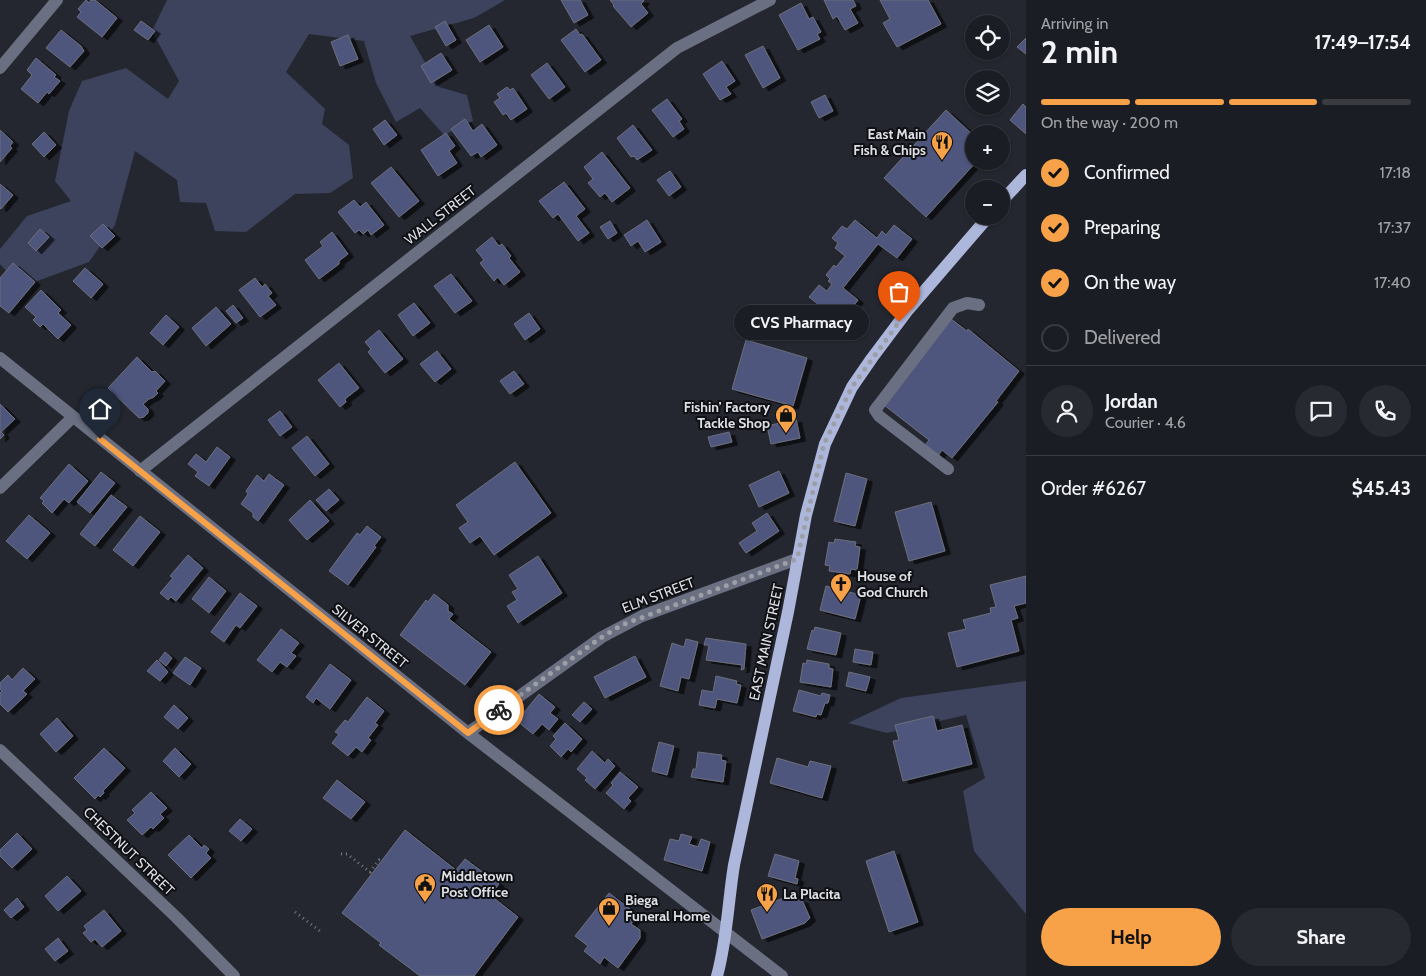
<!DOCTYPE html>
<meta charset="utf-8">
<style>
body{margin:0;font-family:Cabin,sans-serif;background:#282a31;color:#f1f3f6;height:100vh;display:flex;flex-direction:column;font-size:19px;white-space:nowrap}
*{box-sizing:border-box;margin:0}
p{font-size:16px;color:#a0a2a6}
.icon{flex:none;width:28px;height:28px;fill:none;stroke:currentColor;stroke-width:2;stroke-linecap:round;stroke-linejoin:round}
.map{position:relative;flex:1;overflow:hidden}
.details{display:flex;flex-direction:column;background:#1b1d24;width:400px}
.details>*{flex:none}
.tools{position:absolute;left:965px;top:15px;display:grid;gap:10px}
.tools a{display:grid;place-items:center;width:45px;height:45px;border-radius:50%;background:#1b1d24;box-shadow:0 1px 4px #0004,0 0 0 1px #393b41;font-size:25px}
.pin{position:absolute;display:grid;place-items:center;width:42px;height:42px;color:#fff;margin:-51px -21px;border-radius:50% 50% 50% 0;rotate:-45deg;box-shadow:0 0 5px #0007}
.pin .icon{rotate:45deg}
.courier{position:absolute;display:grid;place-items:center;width:50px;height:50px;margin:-25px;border:4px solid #f7a149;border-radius:50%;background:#fff;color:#222;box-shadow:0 1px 6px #0007}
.bubble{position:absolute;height:35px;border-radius:18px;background:#1b1d24;box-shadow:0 1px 4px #0004,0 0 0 1px #393b41;font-size:16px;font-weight:700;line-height:35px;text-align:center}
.headline em{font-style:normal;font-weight:700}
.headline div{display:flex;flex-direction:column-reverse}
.headline{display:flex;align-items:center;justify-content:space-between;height:85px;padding:0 15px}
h1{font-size:32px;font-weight:700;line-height:38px}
.bar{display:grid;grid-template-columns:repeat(4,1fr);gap:8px 5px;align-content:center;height:60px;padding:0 15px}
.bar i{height:6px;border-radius:4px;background:#393b41}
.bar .selected{background:#f7a149}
.bar p{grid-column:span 4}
.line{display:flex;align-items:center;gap:12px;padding:0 15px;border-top:1px solid #393b41}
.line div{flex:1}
.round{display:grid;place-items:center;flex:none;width:52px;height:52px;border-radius:26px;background:#282a31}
ol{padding:0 15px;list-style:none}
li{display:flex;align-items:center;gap:15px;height:55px}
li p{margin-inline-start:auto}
li .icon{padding:5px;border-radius:50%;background:#f7a149;color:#111;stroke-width:4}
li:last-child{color:#a0a2a6}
li i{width:28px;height:28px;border:2px solid #393b41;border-radius:50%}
.primary-button{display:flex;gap:10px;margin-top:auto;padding:10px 15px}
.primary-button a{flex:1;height:58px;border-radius:30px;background:#f7a149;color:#111;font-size:20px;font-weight:700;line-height:58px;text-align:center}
.primary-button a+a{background:#282a31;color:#f1f3f6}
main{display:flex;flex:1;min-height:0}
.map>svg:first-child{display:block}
</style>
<main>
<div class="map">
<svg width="1026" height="976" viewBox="0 0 1026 976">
<defs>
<filter id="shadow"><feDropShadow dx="5.5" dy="3" stdDeviation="0" flood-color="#0009"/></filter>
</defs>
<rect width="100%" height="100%" fill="#242730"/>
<g fill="#3d435c">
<polygon points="167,0 505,0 474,18 410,36 439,87 467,95 473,121 444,135 420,108 396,122 376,83 364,41 309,34 286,72 325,109 322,124 349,145 353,178 330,193 295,194 246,232 215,231 206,203 180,202 177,180 135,151 115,225 89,262 21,287 0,264 0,249 27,216 71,201 55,181 69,111 82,81 126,68 168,99 179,81 152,31"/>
<polygon points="1026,681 1026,914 974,851 963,791 985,778 966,715 887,733 848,723 901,698"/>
</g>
<g fill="#4f577e" stroke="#6c6f7b" filter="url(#shadow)">
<polygon points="86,0 89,3 91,0 95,0 117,18 102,37 77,17 81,12 78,9"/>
<polygon points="561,0 580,0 588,15 574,23"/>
<polygon points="610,0 643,0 644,1 641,4 648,13 631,27 613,6 614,5"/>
<polygon points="824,0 853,0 856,6 850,9 858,23 845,30 837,16 833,19"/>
<polygon points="880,0 928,0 941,24 897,47 883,23 890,19"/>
<polygon points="801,3 809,19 813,17 821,32 817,34 820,39 798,50 779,15"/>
<polygon points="141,21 155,31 148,40 134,30"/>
<polygon points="445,21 456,40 446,46 435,27"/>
<polygon points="489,25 503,47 480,62 466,40"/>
<polygon points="576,29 580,35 582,34 601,60 585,72 561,40"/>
<polygon points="61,30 81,46 84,51 70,67 46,48"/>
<polygon points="348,35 358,59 340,66 331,42"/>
<polygon points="1026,38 1026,54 1017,47"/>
<polygon points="763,46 780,78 763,88 745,55"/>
<polygon points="441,53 452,70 431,83 421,66"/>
<polygon points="36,58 56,75 54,77 60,81 49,94 47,92 38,103 21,89 32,75 27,70"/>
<polygon points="722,61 735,81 726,87 731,94 720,100 703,74"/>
<polygon points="547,63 565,87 549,99 531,75"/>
<polygon points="507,87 510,90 513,88 527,109 511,120 506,113 503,115 494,102 500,98 497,94"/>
<polygon points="825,95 833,111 819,118 811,102"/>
<polygon points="667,99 682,119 679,121 684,129 673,137 652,110"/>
<polygon points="1023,104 1026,107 1026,134 1010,120"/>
<polygon points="946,110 974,136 974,161 977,161 926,217 884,178"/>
<polygon points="465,119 473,131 482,124 497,145 481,157 478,152 471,156 451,129"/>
<polygon points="385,120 397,135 384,145 373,129"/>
<polygon points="633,125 652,150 637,160 634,156 631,157 617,138"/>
<polygon points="0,130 13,142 10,146 12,148 0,162"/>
<polygon points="44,132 56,145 44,157 32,144"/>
<polygon points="446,133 455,146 449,151 457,163 438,176 421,150"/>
<polygon points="602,152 630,188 612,202 605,193 600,197 588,183 593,179 584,167"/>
<polygon points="391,167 419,201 399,217 371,183"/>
<polygon points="670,171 681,187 669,196 657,180"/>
<polygon points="564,182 585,209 576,216 589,233 578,241 558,214 553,218 539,201"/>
<polygon points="0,184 13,195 1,209 0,208"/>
<polygon points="354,200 360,207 366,202 384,225 371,235 368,230 363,234 359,230 355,233 338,212"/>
<polygon points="647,220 661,242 645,252 638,241 631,246 624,235"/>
<polygon points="855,220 877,238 882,231 886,235 894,225 912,239 897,258 878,244 843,288 858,300 844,318 836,310 832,315 809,297 819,285 827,291 832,284 828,281 830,279 826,275 834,265 836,267 845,256 835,248 838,243 832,238 842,226 847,229"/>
<polygon points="610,221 617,233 608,239 600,227"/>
<polygon points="103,224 115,236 102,248 90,236"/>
<polygon points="40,229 49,237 36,251 28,243"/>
<polygon points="332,232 348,254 339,261 339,264 319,279 305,260 323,246 320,242"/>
<polygon points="492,237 499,246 502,244 511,256 509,258 520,272 504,285 498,277 494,281 480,263 484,260 476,250"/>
<polygon points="13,263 35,282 9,313 0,306 0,278"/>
<polygon points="85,268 103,284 91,298 73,281"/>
<polygon points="451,274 472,301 455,313 434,286"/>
<polygon points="255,278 262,287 265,284 272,293 268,296 276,305 260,317 239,290"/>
<polygon points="41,290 61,310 58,313 71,325 58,339 43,324 40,327 33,320 36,317 25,307"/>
<polygon points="414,303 430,323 413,336 398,315"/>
<polygon points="233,305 243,318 236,323 226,311"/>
<polygon points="216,307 231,324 206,346 192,328"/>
<polygon points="529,313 540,329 525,340 514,324"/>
<polygon points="166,315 179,327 163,345 150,333"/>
<polygon points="951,319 967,331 968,329 1019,371 996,401 998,402 952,458 942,450 933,463 920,452 929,440 884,405"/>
<polygon points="379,330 403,359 385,373 368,352 371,349 365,342"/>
<polygon points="746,340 807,358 793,406 732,389"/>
<polygon points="437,351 451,369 435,382 420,364"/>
<polygon points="137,357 152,372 155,371 165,381 156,391 158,393 154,397 149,399 143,404 148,409 148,413 144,417 139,418 108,388"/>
<polygon points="339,363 359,388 345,399 346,402 340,407 318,380"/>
<polygon points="514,371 524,384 510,394 500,381"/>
<polygon points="0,404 15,419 1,432 4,435 0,439"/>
<polygon points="280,411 292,427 280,436 268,420"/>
<polygon points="796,419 800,438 771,444 767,426"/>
<polygon points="729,432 732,442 711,447 708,437"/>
<polygon points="307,436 329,464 315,476 292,448"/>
<polygon points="217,447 230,457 209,486 195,476 198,472 188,464 196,454 206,462"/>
<polygon points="515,462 551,513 494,555 480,536 470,543 459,528 468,522 456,505"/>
<polygon points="69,464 88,481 69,503 64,499 52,513 42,503 44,501 40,498"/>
<polygon points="779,471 789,493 759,507 749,485"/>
<polygon points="101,472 115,483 90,513 77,502"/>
<polygon points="846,473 867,479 855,526 834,521"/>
<polygon points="269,474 284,485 258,521 253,517 253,513 241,504 248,494 246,491 257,475 264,481"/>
<polygon points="329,489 339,500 326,511 316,500"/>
<polygon points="111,495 127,507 95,546 80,534"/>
<polygon points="310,500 329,521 307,540 289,520"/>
<polygon points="931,502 945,551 909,561 895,512"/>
<polygon points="767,513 779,531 746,553 739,543 757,531 752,523"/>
<polygon points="29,515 50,533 27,559 6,541"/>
<polygon points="140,516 160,532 133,566 113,550"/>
<polygon points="367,526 381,537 374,546 376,547 348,585 329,571 357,533 360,535"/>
<polygon points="835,539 856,542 855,546 860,547 857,570 851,569 850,574 829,571 830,566 825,565 829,542 834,543"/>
<polygon points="188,555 203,568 176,601 171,597 168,600 160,593 173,578 170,576"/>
<polygon points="538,556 562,593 518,623 507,606 517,600 512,592 518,589 509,575"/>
<polygon points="1026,576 1026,603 1014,606 1018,618 1011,620 1019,651 957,667 948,633 966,629 963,620 991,613 990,608 996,607 990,585"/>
<polygon points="209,577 226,591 209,613 192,599"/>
<polygon points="826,586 861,595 855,619 820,610"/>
<polygon points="240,593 257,606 240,628 236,625 224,642 211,632"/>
<polygon points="434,594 448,605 448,611 453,614 449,619 491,652 465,685 400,635 426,600 428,602"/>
<polygon points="815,627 841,633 836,655 807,649 812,630 814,631"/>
<polygon points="281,629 299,643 291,653 296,656 287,667 280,662 272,672 257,660"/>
<polygon points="706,638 746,644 744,669 741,670 742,665 706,660 709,645 704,645"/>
<polygon points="686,639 698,642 689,679 681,677 678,691 660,686 672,643 684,647"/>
<polygon points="855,649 873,652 871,665 853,662"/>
<polygon points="165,652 172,658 166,666 159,660"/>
<polygon points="635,656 646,677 605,698 594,677"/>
<polygon points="185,657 201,668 190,685 173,673"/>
<polygon points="157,660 168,672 160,681 147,671"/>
<polygon points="807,660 829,664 829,668 833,669 831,687 800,682 803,663 806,664"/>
<polygon points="330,664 351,680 330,709 316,698 313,703 306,697"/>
<polygon points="23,668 35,679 23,691 27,694 8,712 0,704 0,693 2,691 0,689 0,683 8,675 12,680"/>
<polygon points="849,672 870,677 866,691 846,686"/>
<polygon points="716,676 737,681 736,684 741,685 737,703 717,699 715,708 699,705 702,690 713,692"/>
<polygon points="799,690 821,696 822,693 830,695 828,703 825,703 821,715 817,714 816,717 793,711"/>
<polygon points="539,694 555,707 550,713 558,719 549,730 542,724 533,734 517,721"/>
<polygon points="367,697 384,711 375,723 378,725 368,738 371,740 362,752 356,747 348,756 332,743 339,734 335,732 345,720 348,722"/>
<polygon points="584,702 592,709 580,722 572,715"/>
<polygon points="174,705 188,718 178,729 164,717"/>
<polygon points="933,716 937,731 962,725 972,764 903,781 893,741 899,740 895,725"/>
<polygon points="57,718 73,736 56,752 40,734"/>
<polygon points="565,723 582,739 571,752 568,749 561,757 550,746 556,739 553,736"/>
<polygon points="659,742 674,746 667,775 652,771"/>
<polygon points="104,748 125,768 103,791 104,793 100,797 98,795 95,799 74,778"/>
<polygon points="175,748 191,764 179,777 163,761"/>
<polygon points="592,751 605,763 608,759 615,766 595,789 585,780 587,778 577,769"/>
<polygon points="698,752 722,755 721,760 726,761 723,782 691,777 693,769 696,769"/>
<polygon points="777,758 808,767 810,761 831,766 822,798 770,783"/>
<polygon points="620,772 638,787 628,798 631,801 624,809 606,793 613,785 611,783"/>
<polygon points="337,780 365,802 351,819 323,798"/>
<polygon points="151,792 167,808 160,814 164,818 153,829 151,827 142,835 127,820 135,813 132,810"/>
<polygon points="240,819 252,829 241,841 229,831"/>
<polygon points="405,830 456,870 465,859 499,884 490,895 518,917 474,976 420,976 379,945 381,943 342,913"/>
<polygon points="17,833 32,849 12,868 0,856 0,850"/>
<polygon points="681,834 692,837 689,844 698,847 701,839 710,842 702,871 664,860 670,839 679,841"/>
<polygon points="189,835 202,848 204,845 209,849 206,853 211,858 191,878 168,855"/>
<polygon points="894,851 918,922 889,932 866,861"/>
<polygon points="775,854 799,861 795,878 798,879 797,884 768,876"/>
<polygon points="67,876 81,891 58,911 45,896"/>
<polygon points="609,893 638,915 631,924 640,930 640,938 618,968 604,957 600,964 584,951 588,946 575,936"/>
<polygon points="17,898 24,907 11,918 4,910"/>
<polygon points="781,899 802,900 810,918 805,923 762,939 751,910"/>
<polygon points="104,910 121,931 102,947 95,939 91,942 83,933 87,930 84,926"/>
<polygon points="58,938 68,951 55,961 45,949"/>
</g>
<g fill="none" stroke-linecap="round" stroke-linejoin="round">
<g stroke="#787a82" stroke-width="3" stroke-dasharray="1 4" stroke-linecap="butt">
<polyline points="341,854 347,854 370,872 379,860 382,861"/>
<polyline points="295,912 320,931"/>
</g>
<g stroke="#6a6f81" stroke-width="12">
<polyline points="0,68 57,0"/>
<polyline points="0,358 468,733 782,976"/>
<polyline points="948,469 879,416 875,410 953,308 967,303 979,305"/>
<polyline points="140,471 677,48 770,0"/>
<polyline points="0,488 73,417"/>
<polyline points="468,733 602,637 642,616 797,559"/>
<polyline points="0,750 176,917 234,976"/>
</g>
<g stroke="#adb6db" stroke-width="12">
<polyline points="1001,202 1026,175"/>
<path d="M717,976C727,940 728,902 734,865L788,612L806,515L825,444L852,387L872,358L908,310L989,216"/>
</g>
</g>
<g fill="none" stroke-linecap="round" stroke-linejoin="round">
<polyline stroke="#9c9fa6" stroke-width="5" stroke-dasharray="0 9" points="499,710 602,637 622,625 797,559 824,444 852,387 899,322"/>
<polyline stroke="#f7a149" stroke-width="6" points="100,439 468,733 499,710"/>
</g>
<defs>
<g id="restaurant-pin" transform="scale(1.125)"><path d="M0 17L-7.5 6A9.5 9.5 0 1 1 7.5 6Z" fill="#f7a149" stroke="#0f1014"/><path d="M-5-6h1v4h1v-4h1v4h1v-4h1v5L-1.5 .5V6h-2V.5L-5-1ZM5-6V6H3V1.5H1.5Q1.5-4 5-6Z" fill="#111"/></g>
<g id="shop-pin" transform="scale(1.125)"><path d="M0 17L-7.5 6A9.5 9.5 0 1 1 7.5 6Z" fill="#f7a149" stroke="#0f1014"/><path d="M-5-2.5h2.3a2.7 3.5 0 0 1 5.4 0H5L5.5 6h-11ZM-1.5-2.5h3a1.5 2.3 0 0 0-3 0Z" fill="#111"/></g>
<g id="church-pin" transform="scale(1.125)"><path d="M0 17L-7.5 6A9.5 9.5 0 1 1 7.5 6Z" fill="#f7a149" stroke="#0f1014"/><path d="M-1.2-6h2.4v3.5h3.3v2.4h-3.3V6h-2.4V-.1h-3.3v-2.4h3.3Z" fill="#111"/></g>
<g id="civic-pin" transform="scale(1.125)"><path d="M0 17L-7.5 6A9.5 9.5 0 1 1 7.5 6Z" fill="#f7a149" stroke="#0f1014"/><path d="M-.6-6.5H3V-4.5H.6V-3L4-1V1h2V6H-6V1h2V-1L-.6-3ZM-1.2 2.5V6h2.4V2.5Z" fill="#111"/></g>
</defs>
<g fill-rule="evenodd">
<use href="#restaurant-pin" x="942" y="142"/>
<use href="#shop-pin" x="786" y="415"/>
<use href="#church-pin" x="841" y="584"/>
<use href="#civic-pin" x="425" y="884"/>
<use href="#restaurant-pin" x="767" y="894"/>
<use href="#shop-pin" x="609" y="908"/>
</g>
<g text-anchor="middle" stroke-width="4" stroke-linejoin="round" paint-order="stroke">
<g font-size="14" font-weight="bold" fill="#dddfe5" stroke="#0f1014" text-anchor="start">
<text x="926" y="139" text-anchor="end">East Main<tspan x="926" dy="16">Fish &amp; Chips</tspan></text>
<text x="770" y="412" text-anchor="end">Fishin’ Factory<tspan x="770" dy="16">Tackle Shop</tspan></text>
<text x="857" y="581">House of<tspan x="857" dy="16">God Church</tspan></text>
<text x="441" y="881">Middletown<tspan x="441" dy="16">Post Office</tspan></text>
<text x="783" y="899">La Placita</text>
<text x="625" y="905">Biega<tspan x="625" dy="16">Funeral Home</tspan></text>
</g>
<g font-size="14" fill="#dddfe5" stroke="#0f1014">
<text transform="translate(440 215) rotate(-38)" y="5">WALL STREET</text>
<text transform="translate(658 595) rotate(-21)" y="5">ELM STREET</text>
<text transform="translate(370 636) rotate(39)" y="5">SILVER STREET</text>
<text transform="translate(766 642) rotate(-78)" y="5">EAST MAIN STREET</text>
<text transform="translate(129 851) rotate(44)" y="5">CHESTNUT STREET</text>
</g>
</g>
</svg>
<div class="tools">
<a><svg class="icon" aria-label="locate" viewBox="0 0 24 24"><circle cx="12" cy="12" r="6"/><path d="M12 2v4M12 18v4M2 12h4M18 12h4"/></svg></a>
<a><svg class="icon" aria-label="layers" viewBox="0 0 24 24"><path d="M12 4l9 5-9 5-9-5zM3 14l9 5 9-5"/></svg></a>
<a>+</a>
<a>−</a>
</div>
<div class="pin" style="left:899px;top:322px;background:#ea580c"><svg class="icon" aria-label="bag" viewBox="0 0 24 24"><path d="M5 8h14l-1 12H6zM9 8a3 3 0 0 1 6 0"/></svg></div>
<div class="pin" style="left:100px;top:439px;background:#1f2937"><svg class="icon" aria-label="home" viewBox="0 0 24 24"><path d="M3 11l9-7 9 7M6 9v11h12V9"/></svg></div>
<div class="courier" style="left:499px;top:710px"><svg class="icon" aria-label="bike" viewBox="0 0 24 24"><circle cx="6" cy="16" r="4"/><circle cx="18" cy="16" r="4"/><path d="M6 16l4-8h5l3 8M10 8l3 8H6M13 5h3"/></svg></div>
<div class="bubble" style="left:734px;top:305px;width:135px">CVS Pharmacy</div>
</div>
<section class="details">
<div class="headline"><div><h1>2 min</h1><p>Arriving in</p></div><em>17:49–17:54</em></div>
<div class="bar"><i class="selected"></i><i class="selected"></i><i class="selected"></i><i></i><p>On the way · 200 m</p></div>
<ol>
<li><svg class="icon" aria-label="check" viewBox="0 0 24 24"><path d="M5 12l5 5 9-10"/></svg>Confirmed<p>17:18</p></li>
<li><svg class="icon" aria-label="check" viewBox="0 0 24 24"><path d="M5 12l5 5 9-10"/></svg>Preparing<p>17:37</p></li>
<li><svg class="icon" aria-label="check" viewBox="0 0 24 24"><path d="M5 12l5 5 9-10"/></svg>On the way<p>17:40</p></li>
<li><i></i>Delivered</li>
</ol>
<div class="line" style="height:90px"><a class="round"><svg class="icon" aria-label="person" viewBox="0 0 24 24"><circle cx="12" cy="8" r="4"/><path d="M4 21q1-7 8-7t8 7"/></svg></a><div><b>Jordan</b><p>Courier · 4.6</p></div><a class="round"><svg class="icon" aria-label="chat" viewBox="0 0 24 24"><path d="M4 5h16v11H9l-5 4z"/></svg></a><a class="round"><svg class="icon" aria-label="phone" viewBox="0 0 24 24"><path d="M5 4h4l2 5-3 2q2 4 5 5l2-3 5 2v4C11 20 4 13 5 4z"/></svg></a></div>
<div class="line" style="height:65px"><div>Order #6267</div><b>$45.43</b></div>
<div class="primary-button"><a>Help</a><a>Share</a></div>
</section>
</main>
